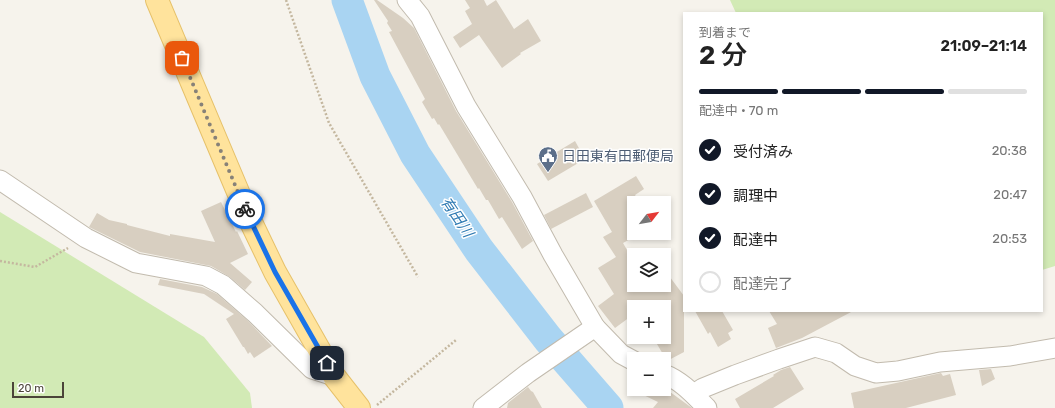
<!DOCTYPE html>
<html lang="ja">
<meta charset="utf-8">
<style>
body{margin:0;font-family:Rubik,"Noto Sans JP",sans-serif;background:#f6f6f6;color:#222;height:100vh;display:flex;flex-direction:column;font-size:15px;white-space:nowrap}
*{box-sizing:border-box;margin:0}
p{font-size:13px;color:#767676}
.icon{flex:none;width:22px;height:22px;fill:none;stroke:currentColor;stroke-width:2;stroke-linecap:round;stroke-linejoin:round}
.map{position:relative;flex:1;overflow:hidden}
.side{position:absolute;left:683px;top:12px;width:360px;height:300px;display:flex;flex-direction:column;background:#fff;border-radius:0px;box-shadow:0 2px 6px #0003}
.side>*{flex:none}
.needle{width:26px;rotate:59deg}
.tools{position:absolute;left:627px;top:196px;display:grid;gap:8px}
.tools a{display:grid;place-items:center;width:44px;height:44px;border-radius:0px;background:#fff;box-shadow:0 2px 6px #0003;font-size:20px}
.scale{position:absolute;left:12px;bottom:10px;width:52px;box-sizing:border-box;padding-left:4px;border:2px solid #4b4439;border-top:0;font-size:11px;line-height:14px;white-space:nowrap;color:#4b4439;-webkit-text-stroke:3px #fff;paint-order:stroke}
.pin{position:absolute;display:grid;place-items:center;width:34px;height:34px;color:#fff;margin:-17px;border-radius:8px;box-shadow:0 2px 6px #0006}
.courier{position:absolute;display:grid;place-items:center;width:40px;height:40px;margin:-20px;border:3px solid #1a73e8;border-radius:50%;background:#fff;color:#222;box-shadow:0 1px 5px #0007}
.overview em{font-style:normal;font-weight:600}
.overview div{display:flex;flex-direction:column-reverse}
.overview{display:flex;align-items:center;justify-content:space-between;height:68px;padding:0 16px}
h1{font-size:26px;font-weight:600;line-height:30px}
.bar{display:grid;grid-template-columns:repeat(4,1fr);gap:6px 4px;align-content:center;height:48px;padding:0 16px}
.bar i{height:5px;border-radius:3px;background:#e0e0e0}
.bar .on{background:#111827}
.bar p{grid-column:span 4}
ol{padding:0 16px;list-style:none}
li{display:flex;align-items:center;gap:12px;height:44px}
li p{margin-inline-start:auto}
li .icon{padding:4px;border-radius:50%;background:#111827;color:#fff;stroke-width:4}
li:last-child{color:#767676}
li i{width:22px;height:22px;border:2px solid #e0e0e0;border-radius:50%}
.map>svg:first-child{display:block}
</style>
<div class="map">
<svg width="1055" height="408" viewBox="0 0 1055 408">
<rect width="100%" height="100%" fill="#f6f3ec"/>
<g fill="#d2eab5">
<polygon points="730,0 1055,0 1055,266 1042,270 1042,13 736,13"/>
<polygon points="0,212 204,337 250,393 252,408 0,408"/>
</g>
<g fill="none" stroke-linecap="round" stroke-linejoin="round">
<polyline stroke="#a9d4f2" stroke-width="31" points="347,0 375,76 415,154 479,250 548,339 608,408"/>
</g>
<g fill="#d8cfc1">
<polygon points="374,0 377,0 403,18 414,28 456,111 512,202 533,241 522,249 502,217 499,219 488,200 486,200 479,188 478,189 439,124 438,125 434,118 432,119 422,102 425,99 389,32 392,31 387,23 388,21"/>
<polygon points="465,0 484,0 487,6 496,0 514,29 528,19 541,41 520,53 521,54 502,68 479,35 460,48 453,37 472,24 465,11 470,8"/>
<polygon points="575,141 585,159 548,181 537,164"/>
<polygon points="636,176 644,189 635,195 640,203 634,203 634,237 623,243 634,262 634,285 664,285 664,269 684,296 684,352 667,361 654,339 657,337 664,337 664,307 634,307 634,314 615,328 598,306 614,294 598,268 616,257 603,237 612,232 594,201"/>
<polygon points="586,193 593,207 551,229 544,215"/>
<polygon points="221,202 236,232 237,231 248,254 230,263 252,282 245,290 230,277 211,266 140,252 89,227 97,213 109,220 127,224 127,225 170,236 170,234 215,242 201,211"/>
<polygon points="160,279 202,287 217,294 248,321 272,346 254,358 250,352 248,354 244,347 243,347 226,319 234,314 204,294 158,285"/>
<polygon points="695,311 722,311 733,330 728,333 731,339 718,347 710,332 708,334"/>
<polygon points="769,311 853,311 802,338 776,348 768,328 777,324"/>
<polygon points="790,367 804,389 773,408 740,408 735,399 774,376 773,375 781,370"/>
<polygon points="991,369 995,379 982,386 979,370"/>
<polygon points="941,373 943,376 950,374 956,395 906,408 854,408 851,393"/>
<polygon points="528,387 531,391 533,392 542,408 507,408 508,403"/>
<polygon points="631,389 666,389 692,408 653,408 658,402"/>
</g>
<g fill="none" stroke-linecap="round" stroke-linejoin="round">
<g stroke="#c2bbae" stroke-width="21">
<g id="minor">
<polyline points="407,0 420,16 466,106 522,197 553,255 595,327 621,354 634,361"/>
<polyline points="0,180 86,238 136,263 206,276 223,285 255,313 312,369 334,376"/>
<path d="M664,374C682,381 694,395 707,408"/>
<polyline points="694,394 703,388 735,375 779,359 815,347 836,353 855,366 876,373 898,371 940,362 1010,356 1055,348"/>
<polyline points="483,408 528,373 595,327"/>
</g>
</g>
<g stroke="#e6c16a" stroke-width="24">
<polyline id="primary" points="157,0 249,218 275,272 334,376 359,408"/>
</g>
<g stroke="#c4b79f" stroke-width="2.5" stroke-dasharray="2 2" stroke-linecap="butt">
<polyline points="286,0 329,123 418,277"/>
<polyline points="0,261 35,267 68,248"/>
<polyline points="377,405 456,340"/>
</g>
<use href="#minor" stroke="#fff" stroke-width="19"/>
<use href="#primary" stroke="#ffe39c" stroke-width="22"/>
</g>
<g fill="none" stroke-linecap="round" stroke-linejoin="round">
<polyline stroke="#878178" stroke-width="4" stroke-dasharray="0 7.2" points="182,58 245,209"/>
<polyline stroke="#1a73e8" stroke-width="5" points="245,209 275,272 327,363"/>
</g>
<defs>
<g id="civic-pin" transform="scale(1)"><path d="M0 17L-7.5 6A9.5 9.5 0 1 1 7.5 6Z" fill="#5c6f8a" stroke="#fff"/><path d="M-.6-6.5H3V-4.5H.6V-3L4-1V1h2V6H-6V1h2V-1L-.6-3ZM-1.2 2.5V6h2.4V2.5Z" fill="#fff"/></g>
</defs>
<g fill-rule="evenodd">
<use href="#civic-pin" x="548" y="156"/>
</g>
<g text-anchor="middle" stroke-width="3" stroke-linejoin="round" paint-order="stroke">
<g font-size="14" fill="#4e5e75" stroke="#fff" text-anchor="start">
<text x="562" y="161">日田東有田郵便局</text>
</g>
<g font-size="15" font-style="italic" fill="#2e7ab2" stroke="#fff">
<text transform="translate(457 217) rotate(56)" y="5">有田川</text>
</g>
</g>
</svg>
<div class="tools">
<a><svg class="needle" viewBox="-14 -14 28 28"><path d="M0-13l5 13h-10z" fill="#e53935"/><path d="M0 13l5-13h-10z" fill="#767676"/></svg></a>
<a><svg class="icon" aria-label="layers" viewBox="0 0 24 24"><path d="M12 4l9 5-9 5-9-5zM3 14l9 5 9-5"/></svg></a>
<a>+</a>
<a>−</a>
</div>
<div class="scale">20 m</div>
<div class="pin" style="left:182px;top:58px;background:#ea580c"><svg class="icon" aria-label="bag" viewBox="0 0 24 24"><path d="M5 8h14l-1 12H6zM9 8a3 3 0 0 1 6 0"/></svg></div>
<div class="pin" style="left:327px;top:363px;background:#1f2937"><svg class="icon" aria-label="home" viewBox="0 0 24 24"><path d="M3 11l9-7 9 7M6 9v11h12V9"/></svg></div>
<div class="courier" style="left:245px;top:209px"><svg class="icon" aria-label="bike" viewBox="0 0 24 24"><circle cx="6" cy="16" r="4"/><circle cx="18" cy="16" r="4"/><path d="M6 16l4-8h5l3 8M10 8l3 8H6M13 5h3"/></svg></div>
<section class="side">
<div class="overview"><div><h1>2 分</h1><p>到着まで</p></div><em>21:09–21:14</em></div>
<div class="bar"><i class="on"></i><i class="on"></i><i class="on"></i><i></i><p>配達中 · 70 m</p></div>
<ol>
<li><svg class="icon" aria-label="check" viewBox="0 0 24 24"><path d="M5 12l5 5 9-10"/></svg>受付済み<p>20:38</p></li>
<li><svg class="icon" aria-label="check" viewBox="0 0 24 24"><path d="M5 12l5 5 9-10"/></svg>調理中<p>20:47</p></li>
<li><svg class="icon" aria-label="check" viewBox="0 0 24 24"><path d="M5 12l5 5 9-10"/></svg>配達中<p>20:53</p></li>
<li><i></i>配達完了</li>
</ol>
</section>
</div>
